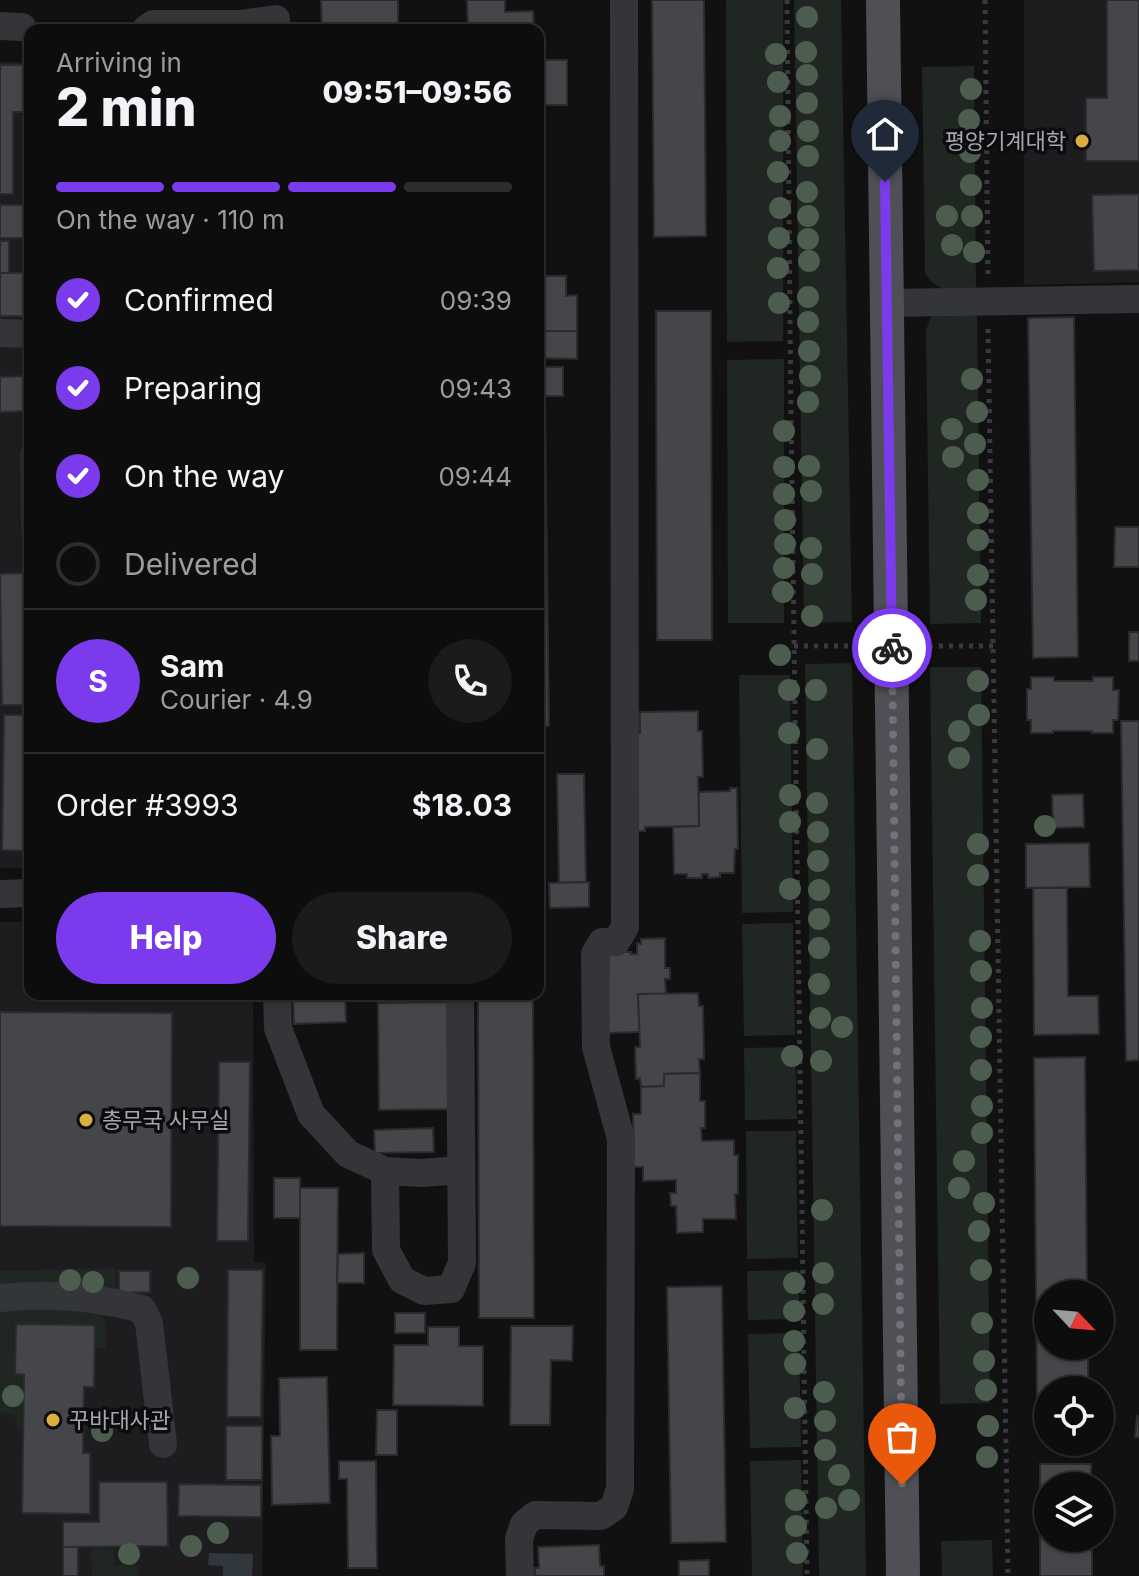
<!DOCTYPE html>
<meta charset="utf-8">
<style>
body{margin:0;font-family:Inter,"Noto Sans KR",sans-serif;background:#1b1b1c;color:#f1f3f6;height:100vh;display:flex;flex-direction:column;font-size:30px;white-space:nowrap}
*{box-sizing:border-box;margin:0}
p{font-size:26px;color:#9a9c9e}
.icon{flex:none;width:44px;height:44px;fill:none;stroke:currentColor;stroke-width:2;stroke-linecap:round;stroke-linejoin:round}
.map{position:relative;flex:1;overflow:hidden}
.details{position:absolute;left:24px;top:24px;width:520px;height:976px;display:flex;flex-direction:column;background:#0d0d0e;border-radius:16px;box-shadow:0 2px 6px #0004,0 0 0 2px #2d2d2e}
.details>*{flex:none}
.needle{width:52px;rotate:116deg}
.controls{position:absolute;left:1034px;top:1280px;display:grid;gap:16px}
.controls a{display:grid;place-items:center;width:80px;height:80px;border-radius:50%;background:#0d0d0e;box-shadow:0 2px 6px #0004,0 0 0 2px #2d2d2e;font-size:40px}
.pin{position:absolute;display:grid;place-items:center;width:68px;height:68px;color:#fff;margin:-82px -34px;border-radius:50% 50% 50% 0;rotate:-45deg;box-shadow:0 0 8px #0007}
.pin .icon{rotate:45deg}
.courier{position:absolute;display:grid;place-items:center;width:80px;height:80px;margin:-40px;border:6px solid #7c3aed;border-radius:50%;background:#fff;color:#222;box-shadow:0 2px 10px #0007}
.summary em{font-style:normal;font-weight:800}
.summary div{display:flex;flex-direction:column-reverse}
.summary{display:flex;align-items:center;justify-content:space-between;height:136px;padding:0 32px}
h1{font-size:52px;font-weight:800;line-height:60px}
.bar{display:grid;grid-template-columns:repeat(4,1fr);gap:12px 8px;align-content:center;height:96px;padding:0 32px}
.bar i{height:10px;border-radius:6px;background:#2d2d2e}
.bar .current{background:#7c3aed}
.bar p{grid-column:span 4}
.line{display:flex;align-items:center;gap:20px;padding:0 32px;border-top:2px solid #2d2d2e}
.line div{flex:1}
.round{display:grid;place-items:center;flex:none;width:84px;height:84px;border-radius:42px;background:#1b1b1c}
ol{padding:0 32px;list-style:none}
li{display:flex;align-items:center;gap:24px;height:88px}
li p{margin-inline-start:auto}
li .icon{padding:8px;border-radius:50%;background:#7c3aed;color:#fff;stroke-width:4}
li:last-child{color:#9a9c9e}
li i{width:44px;height:44px;border:4px solid #2d2d2e;border-radius:50%}
.primary-button{display:flex;gap:16px;margin-top:auto;padding:16px 32px}
.primary-button a{flex:1;height:92px;border-radius:48px;background:#7c3aed;color:#fff;font-size:32px;font-weight:800;line-height:92px;text-align:center}
.primary-button a+a{background:#1b1b1c;color:#f1f3f6}
.map>svg:first-child{display:block}
</style>
<div class="map">
<svg width="1139" height="1576" viewBox="0 0 1139 1576">
<rect width="100%" height="100%" fill="#111112"/>
<g fill="#1d1d1f">
<polygon points="1024,0 1139,0 1139,282 1024,285"/>
<rect x="0" y="62" width="30" height="806"/>
<polygon points="0,922 30,922 30,994 253,994 254,1262 266,1263 262,1576 0,1576"/>
</g>
<g fill="#202621">
<polygon points="726,0 783,0 783,341 727,342"/>
<polygon points="794,0 841,0 852,622 804,623"/>
<path d="M974,66L976,288C955,288 936,295 925,272L922,67Z"/>
<polygon points="977,311 981,623 930,624 926,330 931,317 940,312"/>
<polygon points="784,359 784,623 728,623 727,360"/>
<polygon points="852,663 866,1576 819,1576 805,664"/>
<polygon points="930,667 981,667 990,1403 940,1404"/>
<polygon points="739,675 790,675 793,912 742,913"/>
<polygon points="793,923 795,1035 744,1036 742,924"/>
<polygon points="795,1047 797,1119 745,1120 744,1048"/>
<polygon points="746,1131 796,1131 798,1258 747,1259"/>
<polygon points="116,1268 116,1292 0,1293 0,1271"/>
<polygon points="799,1270 799,1319 748,1320 747,1271"/>
<path d="M0,1308L97,1311C109,1321 106,1334 106,1348H96V1324H15L14,1375H23L21,1430H18L16,1418L14,1415L0,1412Z"/>
<polygon points="799,1333 801,1447 750,1448 748,1334"/>
<polygon points="801,1460 803,1576 752,1576 750,1461"/>
<polygon points="992,1540 993,1576 942,1576 941,1541"/>
<polygon points="91,1549 114,1549 114,1565 138,1566 138,1576 92,1576"/>
</g>
<polygon fill="#30373d" points="209,1553 253,1554 252,1576 223,1576 223,1566 208,1565"/>
<g fill="#45464a" stroke="#2b2b2e" stroke-width="2">
<polygon points="321,0 398,0 398,30 322,30"/>
<polygon points="467,0 505,0 505,12 533,11 534,30 468,30"/>
<polygon points="652,0 704,0 706,236 654,237"/>
<polygon points="1107,0 1139,0 1139,161 1086,161 1086,98 1107,98"/>
<rect x="538" y="60" width="29" height="45"/>
<polygon points="0,65 30,65 30,112 13,112 13,194 0,194"/>
<polygon points="1139,194 1139,270 1094,271 1092,195"/>
<rect x="0" y="205" width="30" height="33"/>
<rect x="0" y="241" width="9" height="32"/>
<rect x="0" y="273" width="30" height="43"/>
<polygon points="545,276 566,276 566,296 577,295 577,331 545,331"/>
<polygon points="656,311 711,311 712,640 657,640"/>
<polygon points="1074,317 1078,657 1033,658 1028,318"/>
<polygon points="538,331 577,331 577,359 538,358"/>
<rect x="538" y="367" width="25" height="29"/>
<polygon points="30,376 30,411 0,412 0,377"/>
<polygon points="538,400 545,400 549,726 538,726"/>
<polygon points="21,451 30,451 30,532 22,532"/>
<polygon points="1115,527 1139,527 1139,567 1114,567"/>
<polygon points="30,573 30,705 2,705 0,574"/>
<rect x="1129" y="632" width="10" height="29"/>
<polygon points="1031,677 1054,677 1054,681 1093,681 1093,677 1113,677 1113,690 1119,690 1118,720 1113,720 1113,733 1092,733 1092,731 1053,731 1053,733 1031,733 1031,720 1027,720 1027,689 1031,689"/>
<polygon points="698,711 698,731 702,731 703,777 698,777 699,826 645,827 645,831 638,831 637,733 640,733 640,712"/>
<polygon points="4,715 30,715 30,851 2,850"/>
<polygon points="1121,721 1139,721 1139,1060 1126,1061"/>
<polygon points="557,774 584,774 586,882 559,883"/>
<polygon points="730,788 737,788 738,849 735,849 734,873 720,873 720,877 708,878 708,874 702,874 702,878 687,878 687,874 674,874 673,827 699,826 699,792 730,791"/>
<polygon points="1083,794 1084,827 1053,828 1052,795"/>
<polygon points="1089,843 1090,887 1026,888 1026,844"/>
<polygon points="589,882 589,907 550,908 549,883"/>
<polygon points="1033,888 1067,888 1068,996 1098,996 1099,1034 1034,1035"/>
<polygon points="665,938 665,968 670,968 670,979 665,979 666,994 638,994 640,1032 607,1033 609,952 631,952 631,954 637,954 637,943 641,944 641,939"/>
<polygon points="698,993 699,1006 703,1006 704,1059 699,1059 700,1073 664,1074 664,1086 641,1087 640,1078 636,1079 635,1047 640,1047 638,994"/>
<polygon points="293,994 345,994 346,1022 294,1024"/>
<polygon points="383,994 436,994 436,1002 383,1003"/>
<polygon points="478,994 533,994 534,1318 479,1318"/>
<polygon points="447,1002 449,1109 379,1110 378,1003"/>
<polygon points="0,1012 172,1013 171,1227 0,1226"/>
<polygon points="1085,1057 1087,1294 1048,1294 1048,1346 1088,1346 1088,1390 1048,1390 1048,1401 1037,1401 1034,1058"/>
<polygon points="219,1062 250,1062 248,1241 217,1241"/>
<polygon points="700,1073 700,1101 705,1101 705,1128 701,1128 702,1141 734,1140 734,1155 738,1155 738,1194 735,1194 736,1219 703,1219 703,1232 677,1233 676,1206 671,1206 670,1193 676,1193 676,1180 643,1181 643,1167 634,1167 633,1114 641,1114 641,1087 664,1086 664,1074"/>
<polygon points="433,1128 434,1152 375,1153 374,1130"/>
<rect x="274" y="1178" width="26" height="40"/>
<polygon points="300,1188 338,1188 337,1350 300,1350"/>
<polygon points="364,1253 364,1283 337,1283 338,1254"/>
<polygon points="228,1270 263,1270 261,1417 227,1417"/>
<polygon points="119,1271 150,1271 150,1292 119,1293"/>
<polygon points="722,1286 726,1542 671,1543 667,1287"/>
<rect x="395" y="1313" width="30" height="20"/>
<polygon points="16,1324 95,1325 94,1387 84,1387 83,1453 90,1453 90,1514 22,1513 24,1375 15,1374"/>
<polygon points="511,1326 573,1326 572,1361 551,1360 550,1425 510,1425"/>
<polygon points="428,1327 459,1327 459,1346 483,1346 483,1406 393,1405 394,1345 428,1345"/>
<polygon points="327,1377 330,1503 272,1505 271,1436 280,1436 279,1378"/>
<polygon points="377,1410 397,1410 397,1455 376,1455"/>
<polygon points="1137,1416 1139,1417 1139,1437 1135,1437"/>
<rect x="226" y="1426" width="36" height="54"/>
<polygon points="339,1461 376,1461 377,1568 348,1568 347,1479 339,1479"/>
<polygon points="1040,1464 1091,1464 1091,1486 1048,1486 1048,1538 1092,1538 1092,1576 1040,1576"/>
<polygon points="99,1482 167,1482 168,1546 63,1547 63,1522 99,1522"/>
<polygon points="179,1484 261,1485 261,1517 178,1516"/>
<polygon points="599,1545 600,1566 604,1566 604,1576 535,1576 535,1568 539,1568 538,1547"/>
<rect x="63" y="1547" width="15" height="29"/>
<polygon points="709,1560 709,1576 679,1576 679,1561"/>
</g>
<g fill="none" stroke-linecap="round" stroke-linejoin="round">
<g stroke="#393a3e" stroke-width="5" stroke-dasharray="4 6" stroke-linecap="butt">
<polyline points="787,0 791,419 807,1576"/>
<polyline points="985,0 988,275"/>
<polyline points="988,329 1008,1576"/>
<polyline points="794,646 861,646"/>
<polyline points="919,646 993,646"/>
</g>
<g stroke="#343539" stroke-width="28">
<polyline points="0,26 22,27"/>
<polyline points="145,30 153,24 240,24 276,19"/>
<polyline points="887,303 1139,299"/>
<polyline points="0,333 30,334"/>
<polyline points="0,894 30,893"/>
<polyline points="277,994 278,1028 311,1114 348,1154 385,1171 422,1173 460,1170"/>
<polyline points="385,1171 386,1250 402,1280 424,1291 451,1289 462,1263 460,994"/>
<path d="M0,1298C47,1293 97,1297 142,1309L149,1323L163,1444"/>
<polyline points="520,1576 519,1539 524,1524 535,1515 601,1516 614,1507 620,1489 621,1139 596,1047 595,954 602,942 616,942 625,927 624,0"/>
</g>
<polyline stroke="#4f5055" stroke-width="34" points="883,0 903,1576"/>
</g>
<g fill="#4c5c4e">
<circle cx="807" cy="17" r="11"/>
<circle cx="806" cy="52" r="11"/>
<circle cx="776" cy="54" r="11"/>
<circle cx="807" cy="75" r="11"/>
<circle cx="778" cy="82" r="11"/>
<circle cx="971" cy="89" r="11"/>
<circle cx="807" cy="103" r="11"/>
<circle cx="780" cy="116" r="11"/>
<circle cx="969" cy="120" r="11"/>
<circle cx="808" cy="131" r="11"/>
<circle cx="780" cy="141" r="11"/>
<circle cx="970" cy="152" r="11"/>
<circle cx="808" cy="156" r="11"/>
<circle cx="778" cy="172" r="11"/>
<circle cx="971" cy="185" r="11"/>
<circle cx="807" cy="192" r="11"/>
<circle cx="780" cy="208" r="11"/>
<circle cx="808" cy="216" r="11"/>
<circle cx="947" cy="216" r="11"/>
<circle cx="972" cy="216" r="11"/>
<circle cx="779" cy="238" r="11"/>
<circle cx="808" cy="239" r="11"/>
<circle cx="952" cy="245" r="11"/>
<circle cx="974" cy="252" r="11"/>
<circle cx="809" cy="261" r="11"/>
<circle cx="778" cy="268" r="11"/>
<circle cx="808" cy="297" r="11"/>
<circle cx="779" cy="303" r="11"/>
<circle cx="808" cy="322" r="11"/>
<circle cx="809" cy="351" r="11"/>
<circle cx="810" cy="376" r="11"/>
<circle cx="972" cy="379" r="11"/>
<circle cx="808" cy="402" r="11"/>
<circle cx="977" cy="412" r="11"/>
<circle cx="952" cy="429" r="11"/>
<circle cx="784" cy="431" r="11"/>
<circle cx="975" cy="444" r="11"/>
<circle cx="953" cy="457" r="11"/>
<circle cx="809" cy="466" r="11"/>
<circle cx="784" cy="467" r="11"/>
<circle cx="978" cy="480" r="11"/>
<circle cx="811" cy="491" r="11"/>
<circle cx="784" cy="494" r="11"/>
<circle cx="978" cy="513" r="11"/>
<circle cx="785" cy="520" r="11"/>
<circle cx="978" cy="540" r="11"/>
<circle cx="785" cy="544" r="11"/>
<circle cx="811" cy="548" r="11"/>
<circle cx="784" cy="568" r="11"/>
<circle cx="812" cy="574" r="11"/>
<circle cx="978" cy="575" r="11"/>
<circle cx="783" cy="592" r="11"/>
<circle cx="976" cy="600" r="11"/>
<circle cx="812" cy="616" r="11"/>
<circle cx="780" cy="655" r="11"/>
<circle cx="978" cy="681" r="11"/>
<circle cx="789" cy="690" r="11"/>
<circle cx="816" cy="690" r="11"/>
<circle cx="979" cy="715" r="11"/>
<circle cx="959" cy="731" r="11"/>
<circle cx="789" cy="733" r="11"/>
<circle cx="817" cy="749" r="11"/>
<circle cx="959" cy="758" r="11"/>
<circle cx="790" cy="795" r="11"/>
<circle cx="817" cy="803" r="11"/>
<circle cx="790" cy="822" r="11"/>
<circle cx="1045" cy="826" r="11"/>
<circle cx="818" cy="832" r="11"/>
<circle cx="978" cy="844" r="11"/>
<circle cx="818" cy="861" r="11"/>
<circle cx="978" cy="875" r="11"/>
<circle cx="790" cy="889" r="11"/>
<circle cx="819" cy="890" r="11"/>
<circle cx="819" cy="919" r="11"/>
<circle cx="980" cy="941" r="11"/>
<circle cx="819" cy="948" r="11"/>
<circle cx="981" cy="971" r="11"/>
<circle cx="819" cy="984" r="11"/>
<circle cx="982" cy="1008" r="11"/>
<circle cx="820" cy="1018" r="11"/>
<circle cx="842" cy="1027" r="11"/>
<circle cx="981" cy="1037" r="11"/>
<circle cx="792" cy="1056" r="11"/>
<circle cx="821" cy="1061" r="11"/>
<circle cx="981" cy="1070" r="11"/>
<circle cx="982" cy="1106" r="11"/>
<circle cx="982" cy="1133" r="11"/>
<circle cx="964" cy="1161" r="11"/>
<circle cx="959" cy="1188" r="11"/>
<circle cx="984" cy="1203" r="11"/>
<circle cx="822" cy="1210" r="11"/>
<circle cx="979" cy="1231" r="11"/>
<circle cx="981" cy="1270" r="11"/>
<circle cx="823" cy="1273" r="11"/>
<circle cx="188" cy="1278" r="11"/>
<circle cx="70" cy="1280" r="11"/>
<circle cx="93" cy="1282" r="11"/>
<circle cx="794" cy="1283" r="11"/>
<circle cx="823" cy="1304" r="11"/>
<circle cx="794" cy="1311" r="11"/>
<circle cx="982" cy="1323" r="11"/>
<circle cx="794" cy="1341" r="11"/>
<circle cx="984" cy="1361" r="11"/>
<circle cx="795" cy="1364" r="11"/>
<circle cx="986" cy="1390" r="11"/>
<circle cx="824" cy="1392" r="11"/>
<circle cx="13" cy="1396" r="11"/>
<circle cx="795" cy="1408" r="11"/>
<circle cx="825" cy="1421" r="11"/>
<circle cx="988" cy="1426" r="11"/>
<circle cx="102" cy="1431" r="11"/>
<circle cx="825" cy="1450" r="11"/>
<circle cx="987" cy="1457" r="11"/>
<circle cx="839" cy="1475" r="11"/>
<circle cx="796" cy="1500" r="11"/>
<circle cx="849" cy="1500" r="11"/>
<circle cx="826" cy="1508" r="11"/>
<circle cx="796" cy="1526" r="11"/>
<circle cx="218" cy="1533" r="11"/>
<circle cx="191" cy="1546" r="11"/>
<circle cx="797" cy="1553" r="11"/>
<circle cx="129" cy="1554" r="11"/>
</g>
<g fill="none" stroke-linecap="round" stroke-linejoin="round">
<polyline stroke="#717279" stroke-width="8" stroke-dasharray="0 14.4" points="892,648 902,1485"/>
<polyline stroke="#7c3aed" stroke-width="10" points="885,182 892,648"/>
</g>
<g fill="#dbae41" stroke="#0c0c0d" stroke-width="3">
<circle cx="1082" cy="141" r="8"/>
<circle cx="86" cy="1120" r="8"/>
<circle cx="53" cy="1420" r="8"/>
</g>
<g text-anchor="middle" stroke-width="7" stroke-linejoin="round" paint-order="stroke">
<g font-size="22" fill="#a4a7b1" stroke="#0c0c0d" text-anchor="start">
<text x="1066" y="149" text-anchor="end">평양기계대학</text>
<text x="102" y="1128">총무국 사무실</text>
<text x="69" y="1428">꾸바대사관</text>
</g>
</g>
</svg>
<div class="controls">
<a><svg class="needle" viewBox="-14 -14 28 28"><path d="M0-13l5 13h-10z" fill="#e53935"/><path d="M0 13l5-13h-10z" fill="#9a9c9e"/></svg></a>
<a><svg class="icon" aria-label="locate" viewBox="0 0 24 24"><circle cx="12" cy="12" r="6"/><path d="M12 2v4M12 18v4M2 12h4M18 12h4"/></svg></a>
<a><svg class="icon" aria-label="layers" viewBox="0 0 24 24"><path d="M12 4l9 5-9 5-9-5zM3 14l9 5 9-5"/></svg></a>
</div>
<div class="pin" style="left:902px;top:1485px;background:#ea580c"><svg class="icon" aria-label="bag" viewBox="0 0 24 24"><path d="M5 8h14l-1 12H6zM9 8a3 3 0 0 1 6 0"/></svg></div>
<div class="pin" style="left:885px;top:182px;background:#1f2937"><svg class="icon" aria-label="home" viewBox="0 0 24 24"><path d="M3 11l9-7 9 7M6 9v11h12V9"/></svg></div>
<div class="courier" style="left:892px;top:648px"><svg class="icon" aria-label="bike" viewBox="0 0 24 24"><circle cx="6" cy="16" r="4"/><circle cx="18" cy="16" r="4"/><path d="M6 16l4-8h5l3 8M10 8l3 8H6M13 5h3"/></svg></div>
<section class="details">
<div class="summary"><div><h1>2 min</h1><p>Arriving in</p></div><em>09:51–09:56</em></div>
<div class="bar"><i class="current"></i><i class="current"></i><i class="current"></i><i></i><p>On the way · 110 m</p></div>
<ol>
<li><svg class="icon" aria-label="check" viewBox="0 0 24 24"><path d="M5 12l5 5 9-10"/></svg>Confirmed<p>09:39</p></li>
<li><svg class="icon" aria-label="check" viewBox="0 0 24 24"><path d="M5 12l5 5 9-10"/></svg>Preparing<p>09:43</p></li>
<li><svg class="icon" aria-label="check" viewBox="0 0 24 24"><path d="M5 12l5 5 9-10"/></svg>On the way<p>09:44</p></li>
<li><i></i>Delivered</li>
</ol>
<div class="line" style="height:144px"><b class="round" style="background:#7c3aed;color:#fff">S</b><div><b>Sam</b><p>Courier · 4.9</p></div><a class="round"><svg class="icon" aria-label="phone" viewBox="0 0 24 24"><path d="M5 4h4l2 5-3 2q2 4 5 5l2-3 5 2v4C11 20 4 13 5 4z"/></svg></a></div>
<div class="line" style="height:104px"><div>Order #3993</div><b>$18.03</b></div>
<div class="primary-button"><a>Help</a><a>Share</a></div>
</section>
</div>
